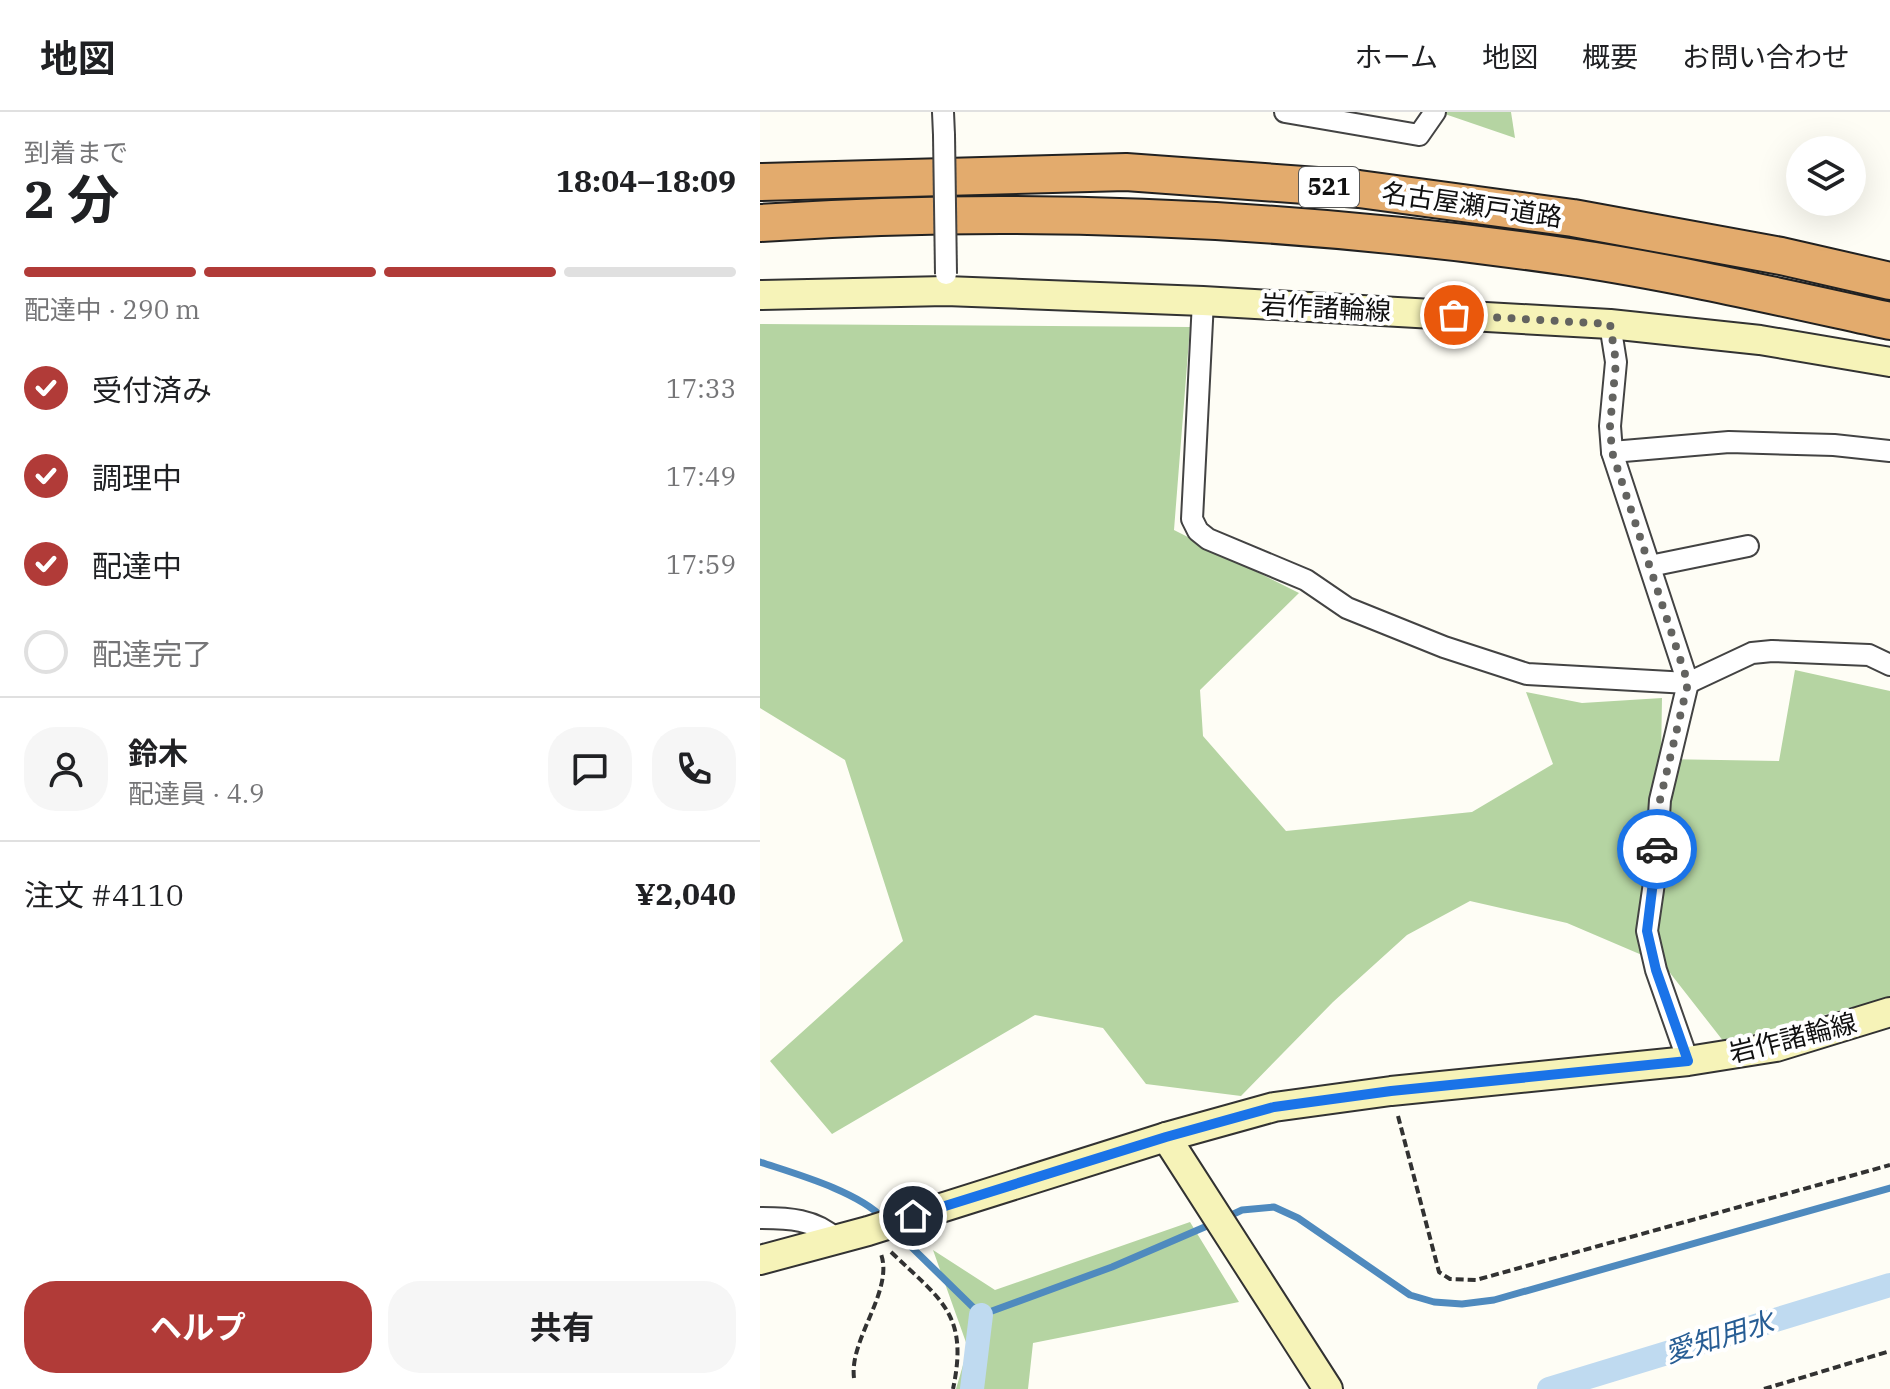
<!DOCTYPE html>
<html lang="ja">
<meta charset="utf-8">
<style>
body{margin:0;font-family:"IBM Plex Serif","Noto Sans JP",serif;background:#f6f6f6;color:#202124;height:100vh;display:flex;flex-direction:column;font-size:30px;white-space:nowrap}
*{box-sizing:border-box;margin:0}
p{font-size:26px;color:#757577}
.icon{flex:none;width:44px;height:44px;fill:none;stroke:currentColor;stroke-width:2;stroke-linecap:round;stroke-linejoin:round}
.map{position:relative;flex:1;overflow:hidden}
.details{display:flex;flex-direction:column;background:#fff;width:760px}
.details>*{flex:none}
.controls{position:absolute;left:1026px;top:24px;display:grid;gap:16px}
.controls a{display:grid;place-items:center;width:80px;height:80px;border-radius:50%;background:#fff;box-shadow:0 8px 32px #0002;font-size:40px}
.pin{position:absolute;display:grid;place-items:center;width:68px;height:68px;color:#fff;margin:-34px;border:4px solid #fff;border-radius:50%;box-shadow:0 2px 8px #0007}
.courier{position:absolute;display:grid;place-items:center;width:80px;height:80px;margin:-40px;border:6px solid #1a73e8;border-radius:50%;background:#fff;color:#222;box-shadow:0 2px 10px #0007}
.headline em{font-style:normal;font-weight:700}
.headline div{display:flex;flex-direction:column-reverse}
.headline{display:flex;align-items:center;justify-content:space-between;height:136px;padding:0 24px}
h1{font-size:52px;font-weight:700;line-height:60px}
.bar{display:grid;grid-template-columns:repeat(4,1fr);gap:12px 8px;align-content:center;height:96px;padding:0 24px}
.bar i{height:10px;border-radius:6px;background:#e0e0e0}
.bar .active{background:#b13b38}
.bar p{grid-column:span 4}
.line{display:flex;align-items:center;gap:20px;padding:0 24px;border-top:2px solid #e0e0e0}
.line div{flex:1}
.round{display:grid;place-items:center;flex:none;width:84px;height:84px;border-radius:32px;background:#f6f6f6}
ol{padding:0 24px;list-style:none}
li{display:flex;align-items:center;gap:24px;height:88px}
li p{margin-inline-start:auto}
li .icon{padding:8px;border-radius:50%;background:#b13b38;color:#fff;stroke-width:4}
li:last-child{color:#757577}
li i{width:44px;height:44px;border:4px solid #e0e0e0;border-radius:50%}
.primary-button{display:flex;gap:16px;margin-top:auto;padding:16px 24px}
.primary-button a{flex:1;height:92px;border-radius:32px;background:#b13b38;color:#fff;font-size:32px;font-weight:700;line-height:92px;text-align:center}
.primary-button a+a{background:#f6f6f6;color:#202124}
header{display:flex;align-items:center;gap:48px;box-sizing:border-box;height:112px;padding:0 40px;background:#fff;border-bottom:2px solid #e0e0e0}
header strong{font-size:38px}
nav{display:flex;gap:44px;margin-inline-start:auto;font-size:28px}
main{display:flex;flex:1;min-height:0}
.map>svg:first-child{display:block}
</style>
<header>
<strong>地図</strong>
<nav><a>ホーム</a><a>地図</a><a>概要</a><a>お問い合わせ</a></nav>
</header>
<main>
<section class="details">
<div class="headline"><div><h1>2 分</h1><p>到着まで</p></div><em>18:04–18:09</em></div>
<div class="bar"><i class="active"></i><i class="active"></i><i class="active"></i><i></i><p>配達中 · 290 m</p></div>
<ol>
<li><svg class="icon" aria-label="check" viewBox="0 0 24 24"><path d="M5 12l5 5 9-10"/></svg>受付済み<p>17:33</p></li>
<li><svg class="icon" aria-label="check" viewBox="0 0 24 24"><path d="M5 12l5 5 9-10"/></svg>調理中<p>17:49</p></li>
<li><svg class="icon" aria-label="check" viewBox="0 0 24 24"><path d="M5 12l5 5 9-10"/></svg>配達中<p>17:59</p></li>
<li><i></i>配達完了</li>
</ol>
<div class="line" style="height:144px"><a class="round"><svg class="icon" aria-label="person" viewBox="0 0 24 24"><circle cx="12" cy="8" r="4"/><path d="M4 21q1-7 8-7t8 7"/></svg></a><div><b>鈴木</b><p>配達員 · 4.9</p></div><a class="round"><svg class="icon" aria-label="chat" viewBox="0 0 24 24"><path d="M4 5h16v11H9l-5 4z"/></svg></a><a class="round"><svg class="icon" aria-label="phone" viewBox="0 0 24 24"><path d="M5 4h4l2 5-3 2q2 4 5 5l2-3 5 2v4C11 20 4 13 5 4z"/></svg></a></div>
<div class="line" style="height:104px"><div>注文 #4110</div><b>¥2,040</b></div>
<div class="primary-button"><a>ヘルプ</a><a>共有</a></div>
</section>
<div class="map">
<svg width="1130" height="1277" viewBox="0 0 1130 1277">
<rect width="100%" height="100%" fill="#fefdf5"/>
<g fill="#b5d4a2">
<polygon points="679,0 751,0 755,26"/>
<polygon points="0,212 430,215 414,418 539,481 440,578 443,624 526,719 712,700 793,652 766,580 822,591 902,586 901,647 1019,649 1035,558 1130,579 1130,885 964,930 903,852 807,811 710,789 647,823 573,890 481,984 386,972 343,916 275,903 72,1022 10,949 143,829 85,648 0,596"/>
<polygon points="430,1110 479,1190 273,1231 268,1277 196,1277 208,1236 173,1138 235,1178"/>
</g>
<g fill="none" stroke-linecap="round" stroke-linejoin="round">
<g stroke="#4f8abe" stroke-width="7">
<path d="M0,1050C36,1062 97,1079 123,1106"/>
<polyline points="465,1106 482,1098 514,1095 538,1106 650,1183 674,1190 702,1192 734,1188 1130,1076"/>
<polyline points="134,1118 221,1203 352,1155 454,1111"/>
</g>
<g stroke="#bfdaf0" stroke-width="24">
<polyline points="212,1277 221,1203"/>
<polyline points="789,1277 1130,1173"/>
</g>
<g stroke="#434343" stroke-width="24">
<g id="street">
<polyline points="183,0 184,23"/>
<polyline points="525,0 659,23 675,0"/>
<polyline points="443,189 432,407 438,419 448,427 546,468 587,496 684,535 767,562 928,571 992,541 1012,539 1109,543 1130,553"/>
<polyline points="850,212 856,250 850,314 852,340 928,571 900,688 895,764 887,819 896,858 928,949"/>
<polyline points="852,340 969,330 1074,333 1130,339"/>
<polyline points="890,454 988,434"/>
<path d="M0,1106C28,1106 55,1107 76,1127"/>
</g>
</g>
<g stroke="#323232" stroke-width="32">
<g id="secondary">
<polyline points="0,183 186,179 443,189 850,212 1000,228 1130,250"/>
<polyline points="406,1025 568,1277"/>
<polyline points="0,1148 108,1119 406,1025 514,995 631,979 928,949 1016,935 1130,900"/>
</g>
</g>
<g stroke="#212121" stroke-width="40">
<g id="highway">
<polyline points="0,70 366,60 599,77 813,106 1021,144 1130,169"/>
<path d="M0,111C270,93 541,106 809,145C917,161 1024,186 1130,209"/>
</g>
</g>
<g stroke="#323232" stroke-width="4" stroke-dasharray="8 4" stroke-linecap="butt">
<polyline points="638,1004 679,1160 690,1167 716,1168 1130,1053"/>
<path d="M131,1140C181,1188 209,1202 193,1277"/>
<path d="M94,1266C89,1227 134,1179 121,1142"/>
<polyline points="1004,1277 1130,1239"/>
</g>
<use href="#street" stroke="#fff" stroke-width="20"/>
<use href="#secondary" stroke="#f6f3b8" stroke-width="28"/>
<use href="#highway" stroke="#e3ab6d" stroke-width="36"/>
<g stroke="#434343" stroke-width="24" stroke-linecap="butt">
<polyline id="street-bridge" points="184,23 186,162"/>
</g>
<use href="#street-bridge" stroke="#fff" stroke-width="20"/>
</g>
<g fill="none" stroke-linecap="round" stroke-linejoin="round">
<polyline stroke="#636360" stroke-width="8" stroke-dasharray="0 14.4" points="694,203 850,212 856,250 850,314 852,340 928,571 900,688 897,737"/>
<polyline stroke="#1a73e8" stroke-width="10" points="153,1104 406,1025 514,995 631,979 928,949 896,858 887,819 897,737"/>
</g>
<g text-anchor="middle" stroke-width="8" stroke-linejoin="round" paint-order="stroke">
<rect fill="#fff" stroke="#585858" stroke-width="2" x="539" y="55" width="60" height="40" rx="6"/>
<g font-size="24" font-weight="bold" fill="#101010">
<text x="569" y="83">521</text>
</g>
<g font-size="26" fill="#101010" stroke="#fff">
<text transform="translate(712 93) rotate(8)" y="9">名古屋瀬戸道路</text>
<text transform="translate(566 196) rotate(3)" y="9">岩作諸輪線</text>
<text transform="translate(1033 926) rotate(-14)" y="9">岩作諸輪線</text>
</g>
<g font-size="28" font-style="italic" fill="#275d94" stroke="#fff">
<text transform="translate(959 1225) rotate(-17)" y="10">愛知用水</text>
</g>
</g>
</svg>
<div class="controls">
<a><svg class="icon" aria-label="layers" viewBox="0 0 24 24"><path d="M12 4l9 5-9 5-9-5zM3 14l9 5 9-5"/></svg></a>
</div>
<div class="pin" style="left:694px;top:203px;background:#ea580c"><svg class="icon" aria-label="bag" viewBox="0 0 24 24"><path d="M5 8h14l-1 12H6zM9 8a3 3 0 0 1 6 0"/></svg></div>
<div class="pin" style="left:153px;top:1104px;background:#1f2937"><svg class="icon" aria-label="home" viewBox="0 0 24 24"><path d="M3 11l9-7 9 7M6 9v11h12V9"/></svg></div>
<div class="courier" style="left:897px;top:737px"><svg class="icon" aria-label="car" viewBox="0 0 24 24"><path d="M5 17H2v-5l4-1 3-4h7l3 4 3 1v5h-3M9 17h6M6 11h13"/><circle cx="7" cy="17" r="2"/><circle cx="17" cy="17" r="2"/></svg></div>
</div>
</main>
